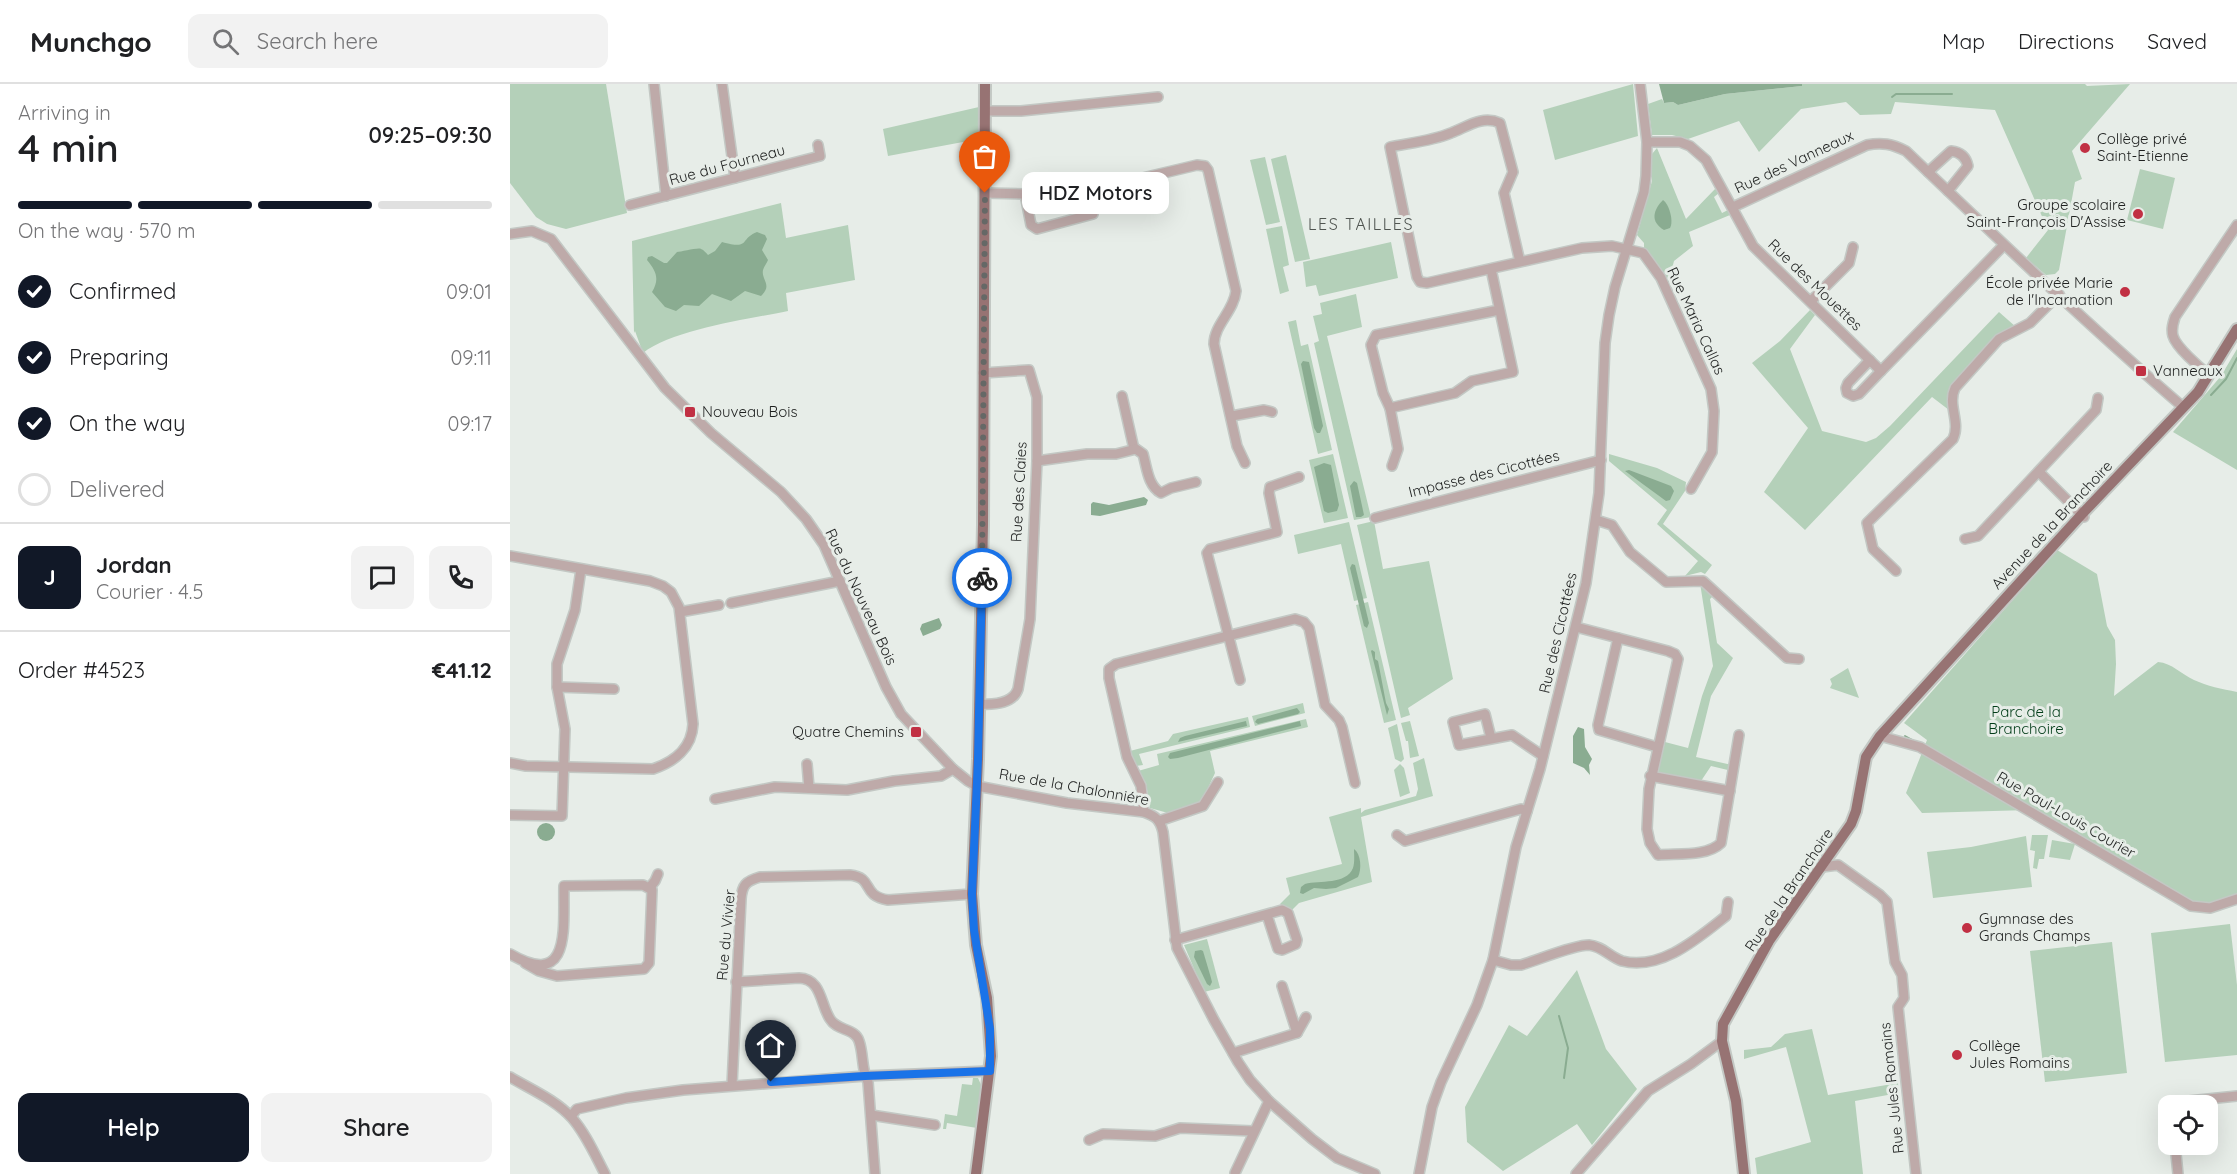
<!DOCTYPE html>
<meta charset="utf-8">
<style>
body{margin:0;font-family:Quicksand,sans-serif;background:#f2f2f2;color:#202124;height:100vh;display:flex;flex-direction:column;font-size:22px;white-space:nowrap}
*{box-sizing:border-box;margin:0}
p{font-size:20px;color:#757577}
.icon{flex:none;width:33px;height:33px;fill:none;stroke:currentColor;stroke-width:2;stroke-linecap:round;stroke-linejoin:round}
.map{position:relative;flex:1;overflow:hidden}
.drawer{display:flex;flex-direction:column;background:#fff;width:510px}
.drawer>*{flex:none}
.fabs{position:absolute;left:1648px;top:1011px;display:grid;gap:12px}
.fabs a{display:grid;place-items:center;width:60px;height:60px;border-radius:12px;background:#fff;box-shadow:0 6px 24px #0002;font-size:30px}
.pin{position:absolute;display:grid;place-items:center;width:51px;height:51px;color:#fff;margin:-62px -26px;border-radius:50% 50% 50% 0;rotate:-45deg;box-shadow:0 0 6px #0007}
.pin .icon{rotate:45deg}
.courier{position:absolute;display:grid;place-items:center;width:60px;height:60px;margin:-30px;border:4px solid #1a73e8;border-radius:50%;background:#fff;color:#222;box-shadow:0 2px 8px #0007}
.bubble{position:absolute;height:42px;border-radius:12px;background:#fff;box-shadow:0 6px 24px #0002;font-size:20px;font-weight:600;line-height:42px;text-align:center}
.overview em{font-style:normal;font-weight:600}
.overview div{display:flex;flex-direction:column-reverse}
.overview{display:flex;align-items:center;justify-content:space-between;height:102px;padding:0 18px}
h1{font-size:39px;font-weight:600;line-height:45px}
.bar{display:grid;grid-template-columns:repeat(4,1fr);gap:9px 6px;align-content:center;height:72px;padding:0 18px}
.bar i{height:8px;border-radius:4px;background:#e0e0e0}
.bar .active{background:#111827}
.bar p{grid-column:span 4}
.line{display:flex;align-items:center;gap:15px;padding:0 18px;border-top:2px solid #e0e0e0}
.line div{flex:1}
.round{display:grid;place-items:center;flex:none;width:63px;height:63px;border-radius:12px;background:#f2f2f2}
ol{padding:0 18px;list-style:none}
li{display:flex;align-items:center;gap:18px;height:66px}
li p{margin-inline-start:auto}
li .icon{padding:6px;border-radius:50%;background:#111827;color:#fff;stroke-width:4}
li:last-child{color:#757577}
li i{width:33px;height:33px;border:3px solid #e0e0e0;border-radius:50%}
.button{display:flex;gap:12px;margin-top:auto;padding:12px 18px}
.button a{flex:1;height:69px;border-radius:12px;background:#111827;color:#fff;font-size:24px;font-weight:600;line-height:69px;text-align:center}
.button a+a{background:#f2f2f2;color:#202124}
header{display:flex;align-items:center;gap:36px;box-sizing:border-box;height:84px;padding:0 30px;background:#fff;border-bottom:2px solid #e0e0e0}
header strong{font-size:28px}
nav{display:flex;gap:33px;margin-inline-start:auto;font-size:21px}
.search{width:420px;height:54px;background:#f2f2f2;display:flex;align-items:center;gap:15px;box-sizing:border-box;padding:0 21px;border-radius:12px;color:#757577;font-size:22px}
main{display:flex;flex:1;min-height:0}
.map>svg:first-child{display:block}
</style>
<header>
<strong>Munchgo</strong>
<div class="search"><svg class="icon" aria-label="search" viewBox="0 0 24 24"><circle cx="10" cy="10" r="6"/><path d="M15 15l6 6"/></svg>Search here</div>
<nav><a>Map</a><a>Directions</a><a>Saved</a></nav>
</header>
<main>
<section class="drawer">
<div class="overview"><div><h1>4 min</h1><p>Arriving in</p></div><em>09:25–09:30</em></div>
<div class="bar"><i class="active"></i><i class="active"></i><i class="active"></i><i></i><p>On the way · 570 m</p></div>
<ol>
<li><svg class="icon" aria-label="check" viewBox="0 0 24 24"><path d="M5 12l5 5 9-10"/></svg>Confirmed<p>09:01</p></li>
<li><svg class="icon" aria-label="check" viewBox="0 0 24 24"><path d="M5 12l5 5 9-10"/></svg>Preparing<p>09:11</p></li>
<li><svg class="icon" aria-label="check" viewBox="0 0 24 24"><path d="M5 12l5 5 9-10"/></svg>On the way<p>09:17</p></li>
<li><i></i>Delivered</li>
</ol>
<div class="line" style="height:108px"><b class="round" style="background:#111827;color:#fff">J</b><div><b>Jordan</b><p>Courier · 4.5</p></div><a class="round"><svg class="icon" aria-label="chat" viewBox="0 0 24 24"><path d="M4 5h16v11H9l-5 4z"/></svg></a><a class="round"><svg class="icon" aria-label="phone" viewBox="0 0 24 24"><path d="M5 4h4l2 5-3 2q2 4 5 5l2-3 5 2v4C11 20 4 13 5 4z"/></svg></a></div>
<div class="line" style="height:78px"><div>Order #4523</div><b>€41.12</b></div>
<div class="button"><a>Help</a><a>Share</a></div>
</section>
<div class="map">
<svg width="1727" height="1090" viewBox="0 0 1727 1090">
<rect width="100%" height="100%" fill="#e7ede8"/>
<g fill="#b4d0b9">
<polygon points="0,0 96,0 117,129 56,145 37,140 26,133 0,99"/>
<polygon points="1123,0 1128,52 1045,76 1033,26"/>
<polygon points="1292,0 1575,0 1577,2 1620,0 1562,67 1572,95 1565,98 1549,186 1545,190 1536,191 1516,174 1538,146 1485,26 1385,18 1381,30 1350,31 1336,18 1291,25 1249,68 1229,37 1178,55 1162,51 1142,51 1138,20 1152,15 1154,19 1163,18 1168,21 1215,10 1292,2"/>
<polygon points="469,23 469,55 378,72 373,45"/>
<polygon points="1147,64 1176,135 1205,105 1209,109 1204,113 1212,129 1218,126 1220,131 1179,148 1183,162 1164,177 1158,200 1134,167 1134,159 1127,151 1142,97 1142,70"/>
<polygon points="776,71 800,175 785,178 761,75"/>
<polygon points="755,73 770,138 756,141 740,76"/>
<polygon points="1630,85 1665,94 1653,145 1617,136"/>
<path d="M271,119L276,154L338,141L345,196L276,209L278,227C239,235 164,245 133,269L125,247L124,249L122,157Z"/>
<polygon points="772,142 779,181 773,183 779,207 770,210 756,145"/>
<polygon points="881,158 888,194 809,212 806,201 796,203 793,178"/>
<polygon points="846,210 852,243 817,252 861,433 844,436 804,259 809,257 803,232 812,230 810,219"/>
<polygon points="1300,226 1305,231 1280,265 1312,347 1356,358 1366,354 1380,342 1489,228 1506,243 1439,307 1439,326 1422,313 1295,446 1254,408 1298,344 1242,279 1270,257"/>
<polygon points="786,236 791,262 798,260 822,366 808,370 778,238"/>
<polygon points="1727,265 1727,386 1663,348 1711,292"/>
<polygon points="823,370 838,434 814,439 799,376"/>
<polygon points="1099,370 1147,384 1176,398 1175,407 1153,440 1202,481 1195,490 1191,488 1175,492 1188,477 1147,440 1157,426 1099,377"/>
<polygon points="864,437 873,485 919,477 943,595 898,624 900,631 891,634 847,441"/>
<polygon points="839,438 857,514 844,517 831,460 788,470 784,451"/>
<path d="M1547,466L1587,490L1597,542L1605,556L1606,580L1604,612L1648,578C1662,579 1671,590 1684,596C1697,602 1712,605 1727,608V815L1691,824L1519,726L1412,729L1396,709L1417,656L1394,639Z"/>
<polygon points="1190,499 1203,512 1200,515 1207,559 1223,574 1201,612 1186,673 1222,681 1222,687 1201,682 1191,697 1148,690 1148,687 1155,658 1178,664 1192,612 1203,582"/>
<polygon points="858,518 886,636 874,639 846,521"/>
<polygon points="1338,584 1349,614 1320,604 1322,600 1320,595"/>
<polygon points="793,619 795,629 745,642 742,632"/>
<polygon points="738,633 740,643 629,670 633,681 626,682 620,667 658,657 663,650"/>
<polygon points="796,635 798,643 700,667 705,689 691,719 658,729 640,724 636,699 628,687 649,681 647,670"/>
<polygon points="900,637 909,672 900,674 898,657 896,657 891,639"/>
<polygon points="887,640 894,675 891,678 885,675 878,644"/>
<polygon points="914,674 923,712 851,733 862,798 789,819 781,827 770,820 780,810 776,794 832,780 819,733 851,724 851,729 855,726 906,712 908,705 903,679"/>
<polygon points="890,680 894,684 900,709 890,713 884,686"/>
<polygon points="1522,751 1538,751 1534,775 1529,775 1527,785 1523,784 1525,767 1520,766"/>
<polygon points="1516,752 1522,803 1423,814 1417,768 1461,763"/>
<polygon points="1542,756 1565,760 1560,776 1539,773"/>
<polygon points="1720,840 1727,901 1727,971 1655,978 1641,849"/>
<polygon points="697,855 710,904 694,908 674,861"/>
<polygon points="1602,858 1617,989 1535,998 1520,867"/>
<polygon points="1067,886 1096,965 1127,1005 1082,1061 1067,1040 993,1087 957,1058 955,1023 999,941 1017,952"/>
<polygon points="1302,945 1318,1011 1388,999 1389,1015 1383,1010 1345,1017 1353,1090 1247,1090 1245,1074 1301,1058 1276,963 1234,975 1234,966 1261,963 1275,950"/>
<polygon points="463,994 468,994 472,1003 467,1044 437,1039 436,1045 433,1045 435,1030 447,1032 452,1000 462,1001"/>
</g>
<g fill="#8aac91">
<polygon points="1149,0 1292,0 1292,2 1215,10 1168,21 1163,18 1154,19"/>
<path d="M1153,116C1159,120 1164,137 1160,144L1154,146C1140,138 1143,126 1153,116Z"/>
<path d="M247,148L255,151L257,155L252,166L258,176C257,179 254,182 253,186C251,196 263,201 251,212L235,207L221,217L202,210L189,222L174,221L166,227L155,223L142,208C150,195 146,187 137,176L138,173L142,172L154,179H157L167,168C171,168 189,163 191,165C194,166 196,169 198,171L205,167L212,158C241,166 229,155 247,148Z"/>
<polygon points="793,277 799,278 813,342 810,349 807,349 804,344 791,280"/>
<polygon points="814,379 821,381 829,421 827,427 818,429 814,427 804,383"/>
<polygon points="1119,386 1161,402 1164,407 1160,416 1156,417 1115,387"/>
<polygon points="844,397 847,399 854,431 851,433 846,433 840,402"/>
<polygon points="634,413 638,416 636,421 590,432 581,431 581,420 583,418 599,421"/>
<polygon points="842,480 845,481 859,539 857,544 854,542 840,484"/>
<polygon points="429,534 432,541 430,545 413,552 410,545 412,540"/>
<polygon points="862,566 865,568 865,575 868,577 876,619 879,625 877,631 861,567"/>
<polygon points="787,624 790,628 788,630 748,640 745,638 747,635"/>
<polygon points="736,637 737,642 668,658 670,654 675,652"/>
<polygon points="790,637 791,642 668,674 660,675 658,673 660,669"/>
<polygon points="1068,643 1074,645 1075,663 1082,675 1079,681 1080,691 1074,684 1063,679 1063,652"/>
<circle cx="36" cy="748" r="9"/>
<path d="M844,765C851,770 852,785 848,793L826,804L816,805L804,804L793,810L790,809L791,803L795,800C810,796 836,801 843,784C845,778 844,770 844,765Z"/>
<polygon points="691,866 693,867 701,894 702,898 700,902 697,900 684,873 685,867"/>
</g>
<g fill="none" stroke-linecap="round" stroke-linejoin="round">
<g stroke="#8aac91" stroke-width="2">
<polyline points="1382,13 1386,10 1442,10"/>
<polyline points="1701,311 1716,295 1727,274"/>
<polyline points="1395,652 1404,657"/>
<polyline points="1049,932 1058,964 1054,994"/>
</g>
<g stroke="#c3c8c4" stroke-width="12">
<g id="minor">
<polyline points="144,0 156,112"/>
<polyline points="212,0 225,94"/>
<polyline points="476,27 511,27 648,13"/>
<polyline points="1137,58 1170,58 1180,62 1196,76 1243,162 1371,287 1493,162"/>
<path d="M1418,88L1441,67C1450,68 1456,73 1458,82L1438,107"/>
<polyline points="475,109 515,110 521,141 527,145 583,130"/>
<path d="M515,110L574,108L687,81L695,82L698,86L726,207C724,227 704,241 704,260L727,362L735,379"/>
<polyline points="120,121 310,72 308,61"/>
<path d="M1223,123L1357,61C1372,58 1382,60 1396,67C1487,154 1578,241 1673,323"/>
<path d="M0,150L22,147L41,155L155,304L201,349L271,408L296,435L314,461L376,603L391,630L443,685L458,697L467,702L557,719L634,728C645,732 650,735 653,748L667,864L704,936L728,978L740,996L759,1017L802,1055L827,1074L865,1090"/>
<path d="M1010,178L994,109L1003,88L990,39C972,31 957,43 941,49C922,57 899,59 880,63L907,193L910,198L917,199L1072,164L1102,162L1133,169L1151,194L1201,305L1204,327L1202,368L1181,405"/>
<polyline points="981,185 1003,288 962,297 945,309 880,324 873,309 861,261 866,251 989,226"/>
<polyline points="1301,217 1339,179 1343,163"/>
<polyline points="1360,276 1338,299 1336,304 1337,309 1343,312 1349,310 1371,287"/>
<path d="M1699,291C1689,283 1666,263 1663,252C1661,245 1663,239 1665,233L1727,141"/>
<polyline points="612,312 624,365"/>
<polyline points="880,324 888,365 882,382"/>
<polyline points="722,332 754,326 762,328"/>
<path d="M527,377L577,370H606L626,365L633,370C637,384 638,402 651,409L661,404L686,398"/>
<polyline points="1529,388 1574,433"/>
<polyline points="865,434 1091,376"/>
<polyline points="1086,436 1102,441 1120,468 1156,498 1193,497 1277,574 1289,575"/>
<polyline points="1455,455 1468,452 1586,326 1588,314"/>
<path d="M0,472L140,497L153,502L161,508L169,523L183,640C182,664 164,678 143,685L16,682L0,679"/>
<path d="M1386,487L1363,465L1357,439L1443,355C1451,338 1437,321 1445,304L1489,255L1520,239L1549,210"/>
<polyline points="221,519 330,497"/>
<polyline points="170,528 209,521"/>
<path d="M1066,543L1158,567L1165,570L1168,575L1139,705L1137,745L1140,759L1148,771C1166,769 1197,773 1211,759L1229,651"/>
<polyline points="1108,554 1088,641 1089,646 1147,663"/>
<polyline points="730,596 697,469 700,465 767,448 759,409 760,403 789,393"/>
<polyline points="47,603 104,605"/>
<path d="M469,620C484,621 503,620 508,605L520,535L527,377V313L519,286L473,289"/>
<polyline points="1370,652 1410,663 1681,822 1700,824 1727,815"/>
<polyline points="981,654 975,630 943,638 949,661 1002,651 1033,672"/>
<polyline points="297,680 299,704"/>
<polyline points="1140,692 1220,707"/>
<polyline points="205,715 265,703 337,706 384,697 431,692 443,685"/>
<polyline points="634,728 631,702 617,673 599,594 599,585 606,580 785,535 794,538 799,544 815,621 829,636 832,643 845,699"/>
<polyline points="0,731 52,732 55,645 47,603 47,580 65,526 71,485"/>
<polyline points="649,737 693,722 708,698"/>
<polyline points="887,751 895,757 1011,725 1017,727"/>
<polyline points="1312,783 1328,781 1370,811 1377,818 1385,878 1392,891 1394,914 1388,923 1406,1090"/>
<polyline points="140,803 145,797 148,790"/>
<polyline points="665,856 772,826 778,829 787,856 786,860 772,866 768,865 757,831"/>
<path d="M0,870C62,906 53,843 54,802L133,801L142,806L139,879L134,885L47,892L29,887L15,879"/>
<path d="M983,876L1001,881H1011C1028,876 1063,861 1079,861C1092,862 1100,873 1112,877C1151,887 1188,854 1216,832L1218,818"/>
<path d="M226,898L289,894C312,895 310,920 320,935C327,947 345,944 349,957C354,971 351,985 358,998L365,1090"/>
<polyline points="772,902 787,949"/>
<polyline points="723,969 787,949 796,933"/>
<path d="M0,993C20,1005 46,1016 62,1034C76,1050 85,1071 95,1090"/>
<path d="M222,1001L231,815C232,801 236,797 250,793L340,791C365,794 350,811 378,816L462,810"/>
<polyline points="1660,1022 1660,1019 1727,1012"/>
<polyline points="361,1031 425,1041"/>
<polyline points="61,1032 67,1025 116,1014 173,1006 355,992 480,987"/>
<polyline points="579,1056 593,1050 645,1052 670,1044 743,1047"/>
<polyline points="1665,1060 1668,1090"/>
<polyline points="725,1089 759,1017"/>
<polyline points="909,1090 922,1023 931,998 967,921 983,876 1006,763 1030,685 1076,499 1089,409 1095,259 1099,231 1105,203 1134,108 1136,92 1137,58 1130,0"/>
<polyline points="1066,1090 1138,1007 1181,980 1212,957"/>
</g>
</g>
<g stroke="#c3c8c4" stroke-width="14">
<g id="major">
<polyline points="466,1090 481,972 477,914 466,861 462,810 468,675 473,441 475,0"/>
<polyline points="1234,1090 1226,1017 1212,957 1213,940 1259,857 1341,740 1346,727 1356,673 1370,652 1572,430 1688,308 1727,245"/>
</g>
</g>
<use href="#minor" stroke="#beaaa9" stroke-width="9"/>
<use href="#major" stroke="#977373" stroke-width="10"/>
</g>
<g fill="none" stroke-linecap="round" stroke-linejoin="round">
<polyline stroke="#656866" stroke-width="6" stroke-dasharray="0 10.8" points="472,494 475,109"/>
<polyline stroke="#1a73e8" stroke-width="8" points="261,998 355,992 480,987 480,945 464,846 462,810 468,675 472,494"/>
</g>
<g fill="#c13043" stroke="#e7ede8" stroke-width="2">
<circle cx="1575" cy="64" r="6"/>
<circle cx="1628" cy="130" r="6"/>
<circle cx="1615" cy="208" r="6"/>
<rect x="1625" y="281" width="12" height="12" rx="3"/>
<rect x="174" y="322" width="12" height="12" rx="3"/>
<rect x="400" y="642" width="12" height="12" rx="3"/>
<circle cx="1457" cy="844" r="6"/>
<circle cx="1447" cy="971" r="6"/>
</g>
<g text-anchor="middle" stroke-width="6" stroke-linejoin="round" paint-order="stroke">
<g font-size="15" fill="#1f2120" stroke="#e7ede8" text-anchor="start">
<text x="1587" y="60">Collège privé<tspan x="1587" dy="17">Saint-Etienne</tspan></text>
<text x="1616" y="126" text-anchor="end">Groupe scolaire<tspan x="1616" dy="17">Saint-François D'Assise</tspan></text>
<text x="1603" y="204" text-anchor="end">École privée Marie<tspan x="1603" dy="17">de l'Incarnation</tspan></text>
<text x="1643" y="292">Vanneaux</text>
<text x="192" y="333">Nouveau Bois</text>
<text x="394" y="653" text-anchor="end">Quatre Chemins</text>
<text x="1469" y="840">Gymnase des<tspan x="1469" dy="17">Grands Champs</tspan></text>
<text x="1459" y="967">Collège<tspan x="1459" dy="17">Jules Romains</tspan></text>
</g>
<g font-size="15" fill="#1f2120" stroke="#e7ede8">
<text transform="translate(1284 78) rotate(-25)" y="5">Rue des Vanneaux</text>
<text transform="translate(217 81) rotate(-15)" y="5">Rue du Fourneau</text>
<text transform="translate(1305 201) rotate(44)" y="5">Rue des Mouettes</text>
<text transform="translate(1186 237) rotate(65)" y="5">Rue Maria Callas</text>
<text transform="translate(974 390) rotate(-14)" y="5">Impasse des Cicottées</text>
<text transform="translate(509 408) rotate(-87)" y="5">Rue des Claies</text>
<text transform="translate(1542 441) rotate(-47)" y="5">Avenue de la Branchoire</text>
<text transform="translate(351 513) rotate(65)" y="5">Rue du Nouveau Bois</text>
<text transform="translate(1048 549) rotate(-77)" y="5">Rue des Cicottées</text>
<text transform="translate(564 703) rotate(10)" y="5">Rue de la Chalonniére</text>
<text transform="translate(1556 731) rotate(30)" y="5">Rue Paul-Louis Courier</text>
<text transform="translate(1279 806) rotate(-56)" y="5">Rue de la Branchoire</text>
<text transform="translate(216 851) rotate(-85)" y="5">Rue du Vivier</text>
<text transform="translate(1382 1004) rotate(-96)" y="5">Rue Jules Romains</text>
</g>
<g font-size="15" fill="#023d19" stroke="#e7ede8">
<text x="1516" y="633">Parc de la<tspan x="1516" dy="17">Branchoire</tspan></text>
</g>
<g font-size="16" letter-spacing="1.5" fill="#505551" stroke="#e7ede8">
<text x="851" y="146">LES TAILLES</text>
</g>
</g>
</svg>
<div class="fabs">
<a><svg class="icon" aria-label="locate" viewBox="0 0 24 24"><circle cx="12" cy="12" r="6"/><path d="M12 2v4M12 18v4M2 12h4M18 12h4"/></svg></a>
</div>
<div class="pin" style="left:475px;top:109px;background:#ea580c"><svg class="icon" aria-label="bag" viewBox="0 0 24 24"><path d="M5 8h14l-1 12H6zM9 8a3 3 0 0 1 6 0"/></svg></div>
<div class="pin" style="left:261px;top:998px;background:#1f2937"><svg class="icon" aria-label="home" viewBox="0 0 24 24"><path d="M3 11l9-7 9 7M6 9v11h12V9"/></svg></div>
<div class="courier" style="left:472px;top:494px"><svg class="icon" aria-label="bike" viewBox="0 0 24 24"><circle cx="6" cy="16" r="4"/><circle cx="18" cy="16" r="4"/><path d="M6 16l4-8h5l3 8M10 8l3 8H6M13 5h3"/></svg></div>
<div class="bubble" style="left:512px;top:88px;width:147px">HDZ Motors</div>
</div>
</main>
